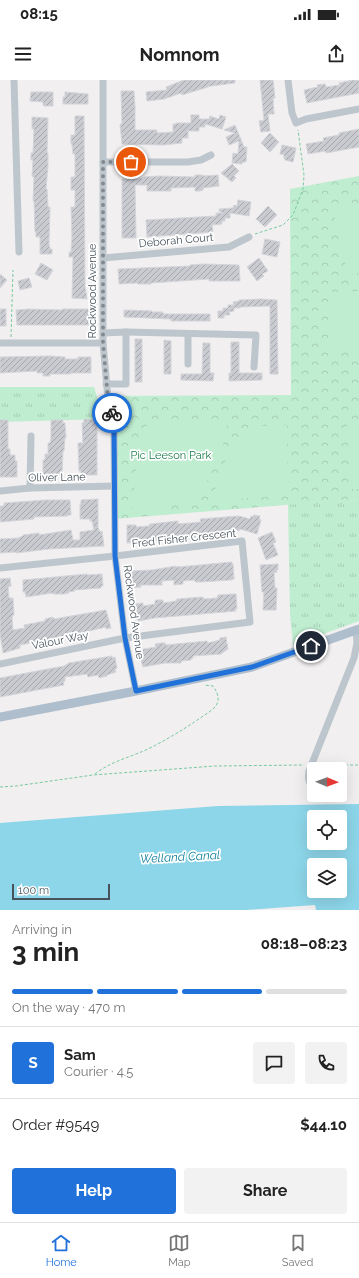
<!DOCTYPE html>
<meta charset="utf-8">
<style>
body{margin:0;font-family:Raleway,sans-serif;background:#f2f2f2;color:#222;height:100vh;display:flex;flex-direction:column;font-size:15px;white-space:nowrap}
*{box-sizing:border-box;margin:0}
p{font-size:13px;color:#767676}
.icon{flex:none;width:22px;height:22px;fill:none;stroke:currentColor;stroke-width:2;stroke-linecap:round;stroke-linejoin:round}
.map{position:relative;height:830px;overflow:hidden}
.side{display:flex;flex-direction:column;background:#fff;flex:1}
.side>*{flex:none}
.needle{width:26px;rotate:91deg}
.fabs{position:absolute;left:307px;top:682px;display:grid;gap:8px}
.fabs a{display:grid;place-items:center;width:40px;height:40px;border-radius:4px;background:#fff;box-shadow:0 4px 16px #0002;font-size:20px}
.scale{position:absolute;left:12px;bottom:10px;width:98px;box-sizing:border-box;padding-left:4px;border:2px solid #47525b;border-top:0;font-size:11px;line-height:14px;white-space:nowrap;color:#47525b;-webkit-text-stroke:3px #fff;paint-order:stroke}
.pin{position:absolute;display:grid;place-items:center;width:34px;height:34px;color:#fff;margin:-17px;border:2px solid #fff;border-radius:50%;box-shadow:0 1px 4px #0007}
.courier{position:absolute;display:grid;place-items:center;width:40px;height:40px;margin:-20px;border:3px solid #2072da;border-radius:50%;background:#fff;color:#222;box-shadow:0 1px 5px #0007}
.head em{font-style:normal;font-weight:700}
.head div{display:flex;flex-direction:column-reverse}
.head{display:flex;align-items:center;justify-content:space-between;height:68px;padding:0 12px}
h1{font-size:26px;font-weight:700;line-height:30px}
.bar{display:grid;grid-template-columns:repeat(4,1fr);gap:6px 4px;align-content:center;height:48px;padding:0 12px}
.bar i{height:5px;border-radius:3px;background:#e0e0e0}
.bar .selected{background:#2072da}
.bar p{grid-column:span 4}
.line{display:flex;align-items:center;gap:10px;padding:0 12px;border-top:1px solid #e0e0e0}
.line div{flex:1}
.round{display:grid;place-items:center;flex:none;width:42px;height:42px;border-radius:4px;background:#f2f2f2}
.action{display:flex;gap:8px;margin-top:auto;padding:8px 12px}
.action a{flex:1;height:46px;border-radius:4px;background:#2072da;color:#fff;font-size:16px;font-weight:700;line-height:46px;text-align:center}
.action a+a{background:#f2f2f2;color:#222}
.status{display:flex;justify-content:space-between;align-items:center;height:28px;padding:0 20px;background:#fff;direction:ltr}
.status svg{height:11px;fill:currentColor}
header{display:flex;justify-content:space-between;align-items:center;height:52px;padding:0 12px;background:#fff;font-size:18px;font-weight:700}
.dock{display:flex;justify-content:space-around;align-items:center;height:56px;border-top:1px solid #e0e0e0;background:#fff;font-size:11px;color:#767676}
.dock a{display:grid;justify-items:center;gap:2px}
.dock .selected{color:#2072da}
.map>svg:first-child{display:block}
</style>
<div class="status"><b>08:15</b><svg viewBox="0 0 49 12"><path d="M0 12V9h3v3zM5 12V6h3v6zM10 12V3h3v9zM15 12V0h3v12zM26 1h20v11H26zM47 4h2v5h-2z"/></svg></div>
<header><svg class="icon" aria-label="menu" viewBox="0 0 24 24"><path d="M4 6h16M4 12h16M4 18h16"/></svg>Nomnom<svg class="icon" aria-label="share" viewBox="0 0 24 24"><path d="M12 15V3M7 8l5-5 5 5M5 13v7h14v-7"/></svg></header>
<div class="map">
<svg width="359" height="830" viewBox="0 0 359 830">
<defs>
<pattern id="grass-tufts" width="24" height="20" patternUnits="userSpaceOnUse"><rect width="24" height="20" fill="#bfedd0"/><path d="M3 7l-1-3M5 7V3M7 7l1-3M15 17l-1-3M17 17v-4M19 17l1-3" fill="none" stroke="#a6cdb5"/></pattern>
<pattern id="park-crowns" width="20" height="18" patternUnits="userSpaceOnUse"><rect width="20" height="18" fill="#bfedd0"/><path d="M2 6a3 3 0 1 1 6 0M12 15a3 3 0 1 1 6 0" fill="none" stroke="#a6cdb5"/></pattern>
<pattern id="building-hatch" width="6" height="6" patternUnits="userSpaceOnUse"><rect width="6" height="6" fill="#c9cbd1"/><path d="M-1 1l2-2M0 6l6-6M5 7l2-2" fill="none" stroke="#a5a7ad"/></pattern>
</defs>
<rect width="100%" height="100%" fill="#f1efef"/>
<g fill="url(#grass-tufts)">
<polygon points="0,307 94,307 104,339 0,342"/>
<polygon points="359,419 359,541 293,565 290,534 288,424"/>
</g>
<polygon fill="url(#park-crowns)" points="359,96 359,419 114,439 110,316 291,315 290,109"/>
<g fill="#bfedd0">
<polygon points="359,124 359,193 348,195 333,130"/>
<polygon points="359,211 359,269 355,272 331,273 330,212"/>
<polygon points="156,339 227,344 222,369 206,404 190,421 161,429 132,429 141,350"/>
<polygon points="359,343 359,409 351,409 347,344"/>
<polygon points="287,345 288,415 211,421 229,371 240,359 258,346"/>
</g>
<path fill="#8dd6e9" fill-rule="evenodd" d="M359,724V830H316L315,825L246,830H0V743L218,726ZM314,737H340V763H314ZM314,785H340V811H314Z"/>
<g fill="url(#building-hatch)" stroke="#d3d5da">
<polygon points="184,0 235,0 235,3 211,6 182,15 181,13 164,19 147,21 146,12 167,10 166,7"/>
<polygon points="260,0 273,0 275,18 273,18 274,34 268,34 270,51 261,52 259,41 264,40"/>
<polygon points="353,0 359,0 359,13 307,23 304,10 318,7 317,5 325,4 326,7 340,5 339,3"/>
<polygon points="121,11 134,11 135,26 135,50 157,50 157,53 173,52 173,44 176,44 176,43 191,43 191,35 199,35 199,39 209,39 210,36 219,39 220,35 226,37 222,49 205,44 205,47 199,47 199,51 188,51 188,58 182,58 182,63 163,65 122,64 120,44 122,44"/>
<polygon points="31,12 53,12 53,26 44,26 43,25 43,22 30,21"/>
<polygon points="65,12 88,14 88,24 63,24 63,17 65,17"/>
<polygon points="75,36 84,36 85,206 87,219 72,218 73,177 69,177 69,172 71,172 72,157 71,127 75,127 75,110 71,110 71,97 75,97 75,74 73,74 72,64 71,64 71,55 75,55"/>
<polygon points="32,37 48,38 47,73 48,73 48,86 46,109 47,109 48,127 50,127 49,163 50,169 52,169 52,174 40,174 40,157 36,157 36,152 35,152 34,121 33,121 34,97 32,96 33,80 31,80 31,73 33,73 34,49 32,49"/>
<polygon points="235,45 244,67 247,67 246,82 242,82 242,84 232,83 233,73 238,74 239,61 229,65 226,57 235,53 224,50"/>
<polygon points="359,49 359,67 326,73 325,71 308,74 306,64 324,61 323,58 339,55 339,53"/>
<polygon points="270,53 279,62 270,72 261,63"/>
<polygon points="282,65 296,68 293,82 285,80 285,79 284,79 284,75 280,74"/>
<polygon points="232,84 239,91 234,96 236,98 232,102 221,93"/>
<polygon points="195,95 203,95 203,96 218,95 219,106 203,108 203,110 200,111 195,111 195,107 171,108 171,111 147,111 147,105 135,105 136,158 122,158 122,99 144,98 144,97 159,96 195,97"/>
<polygon points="238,120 251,122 249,136 230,133 230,138 225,138 225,141 222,141 222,144 212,145 213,152 147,157 146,140 216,136 216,133 223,133 219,131 219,129 233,128 234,125 237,126"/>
<polygon points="268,126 277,135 265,147 256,139"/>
<polygon points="265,159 280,162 277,177 262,174"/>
<polygon points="259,178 268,191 262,194 264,196 257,201 247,187"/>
<polygon points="41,183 53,190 47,200 35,194"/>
<polygon points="203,184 239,185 240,201 209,201 209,199 151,203 151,204 138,204 137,203 119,204 118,189 190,186 190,185"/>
<polygon points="0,194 7,200 0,208"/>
<polygon points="29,198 32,207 20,210 18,201"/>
<polygon points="261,219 277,220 278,294 270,294 270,226 240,227 240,228 234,228 234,231 229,232 230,235 224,235 224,238 218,238 218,231 223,231 223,228 228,228 228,225 234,225 233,222 239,221 239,220"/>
<rect x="0" y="229" width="6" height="17"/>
<polygon points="29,229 62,230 62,229 90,229 89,245 17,245 16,230"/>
<polygon points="124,230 152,231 152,232 163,232 163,234 210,234 210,241 171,241 171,239 124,237"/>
<rect x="135" y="259" width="7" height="43"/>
<polygon points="164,260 171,261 171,294 164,294"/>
<polygon points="231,262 239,262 239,293 262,293 262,300 229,301 229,293 231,293"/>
<polygon points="203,263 210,263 210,293 214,293 213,301 181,300 181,294 202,294"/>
<polygon points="50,276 65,277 65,279 78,279 78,277 91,277 91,293 71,293 71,294 50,294 50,296 43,296 43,293 37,293 37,291 0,293 0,277"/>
<polygon points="84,339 97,340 97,395 81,395 81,391 79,391 78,363 83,363 82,343 84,343"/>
<polygon points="0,340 8,340 8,369 10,369 10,375 15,375 15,381 17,381 17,397 0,397"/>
<polygon points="51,340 63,340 63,343 65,343 66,358 65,358 64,371 63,371 62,395 43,395 43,380 45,380 45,374 48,374 48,363 50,363 51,357"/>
<polygon points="98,419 98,448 100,452 102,451 104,466 49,469 16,473 15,472 0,473 0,459 18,458 23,456 23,455 39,453 39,455 71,450 73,460 80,460 80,452 94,450 92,441 90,441 90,439 80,439 80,424 81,424 81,420"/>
<polygon points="46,420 70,420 71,435 68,435 68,436 34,437 34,439 0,442 0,426 4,426 4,423"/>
<polygon points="254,435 260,436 259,439 261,440 257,454 240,449 239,451 232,449 233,454 127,463 127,445 136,445 136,447 149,446 150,444 159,443 178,441 178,444 190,443 201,442 200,439 239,436 250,439 251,436 253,437"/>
<polygon points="272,452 276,462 273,463 278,475 266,480 258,458"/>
<polygon points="232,482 232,484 233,484 234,499 231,500 200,502 195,502 195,500 183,501 183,504 174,505 174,500 162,501 162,505 141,505 141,507 132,508 132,500 130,500 129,491 152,490 176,486 176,487 189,486"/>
<polygon points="278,484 278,490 276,490 277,492 274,493 275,508 277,508 276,530 263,530 264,512 262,512 260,485"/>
<polygon points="87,494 87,495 102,494 103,506 101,506 101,508 74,510 75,511 68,512 69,513 64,514 53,514 52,513 26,517 25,512 23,512 23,500"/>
<polygon points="10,498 11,506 8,507 9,518 13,518 14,535 13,535 12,538 13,550 25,548 24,545 45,541 45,539 53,537 54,539 106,530 111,548 106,549 106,547 89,551 20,565 20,568 3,573 0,554 0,499"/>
<polygon points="232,514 236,514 237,529 235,529 236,531 154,538 144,540 138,541 138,539 136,539 135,524 143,523 143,526 155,524 155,521 156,520 163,520 163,523 176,521 177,519 202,517 205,519 217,518 218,515"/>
<polygon points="226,557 228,569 221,574 193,576 193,578 191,579 191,580 181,581 181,583 165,583 143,587 138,570 156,567 155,564 160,563 165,563 166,565 207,561 208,563 220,560 220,558"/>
<polygon points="112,576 112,578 115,577 117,588 115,589 116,592 107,595 107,596 99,598 98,595 88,597 87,594 65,597 65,601 63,602 64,605 0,617 0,598 64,586 69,583"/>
</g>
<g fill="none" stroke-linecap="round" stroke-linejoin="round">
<g stroke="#78caa1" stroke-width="1" stroke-dasharray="3 2" stroke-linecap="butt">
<polyline points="255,154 283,145 293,135 303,109 304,95 298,50"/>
<polyline points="11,257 13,190"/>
<polyline points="320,685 359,685"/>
<path d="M95,694C111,681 132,677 150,668C172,657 192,644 212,630C220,623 220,616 213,606L204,605"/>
<polyline points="0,707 16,706 93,695 215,686 304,685"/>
</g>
<g stroke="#bdc6cd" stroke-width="7">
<polyline points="14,0 19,172"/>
<polyline points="103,0 103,263 108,319 112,334 114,347 115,476 125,558 136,611"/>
<polyline points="288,0 292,33 296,43 306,39 359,29"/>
<polyline points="103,82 188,82 201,80 211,75"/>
<polyline points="103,178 229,167 249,157"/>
<polyline points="126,252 256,255 254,287"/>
<polyline points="103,253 126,252 126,304 106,304"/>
<polyline points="0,263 103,263"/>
<polyline points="188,284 188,254"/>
<polyline points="30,408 31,356"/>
<polyline points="0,411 30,408 114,406"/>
<polyline points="0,488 115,476 242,461 250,542 125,558 0,584"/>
<path d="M314,707C308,703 308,698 309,691L354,578L357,563L356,550"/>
<polyline points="325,715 328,717"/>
</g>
<polyline stroke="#afbecd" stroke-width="9" points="0,637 136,611 252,587 359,549"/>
</g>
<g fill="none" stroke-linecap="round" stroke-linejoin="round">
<polyline stroke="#82898f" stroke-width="4" stroke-dasharray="0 7.2" points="112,333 108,319 103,263 103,82 131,82"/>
<polyline stroke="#2072da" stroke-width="5" points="112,333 114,347 115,476 125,558 136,611 252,587 311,566"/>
</g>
<g text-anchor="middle" stroke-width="3.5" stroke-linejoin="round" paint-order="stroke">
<g font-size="11" fill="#47525b" stroke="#fff">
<text transform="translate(176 160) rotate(-5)" y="4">Deborah Court</text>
<text transform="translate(92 211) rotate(-90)" y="4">Rockwood Avenue</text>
<text transform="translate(57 397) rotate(-1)" y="4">Oliver Lane</text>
<text transform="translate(184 458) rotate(-6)" y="4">Fred Fisher Crescent</text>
<text transform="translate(134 532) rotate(82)" y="4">Rockwood Avenue</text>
<text transform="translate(60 560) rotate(-11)" y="4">Valour Way</text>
</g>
<g font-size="11" fill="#1a7b4a" stroke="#fff">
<text x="171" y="379">Pic Leeson Park</text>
</g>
<g font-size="12" font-style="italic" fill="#12819d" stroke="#fff">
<text transform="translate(180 777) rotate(-3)" y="4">Welland Canal</text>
</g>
</g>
</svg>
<div class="fabs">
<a><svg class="needle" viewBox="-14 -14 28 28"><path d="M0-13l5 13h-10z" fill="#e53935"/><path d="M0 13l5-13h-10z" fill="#767676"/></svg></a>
<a><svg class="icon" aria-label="locate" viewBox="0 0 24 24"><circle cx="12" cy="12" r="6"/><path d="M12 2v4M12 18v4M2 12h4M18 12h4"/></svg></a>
<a><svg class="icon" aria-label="layers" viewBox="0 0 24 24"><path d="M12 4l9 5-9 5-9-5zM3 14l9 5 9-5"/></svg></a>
</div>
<div class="scale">100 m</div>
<div class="pin" style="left:131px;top:82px;background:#ea580c"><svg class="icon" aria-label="bag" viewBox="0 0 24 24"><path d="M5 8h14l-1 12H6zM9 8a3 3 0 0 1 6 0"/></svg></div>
<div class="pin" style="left:311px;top:566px;background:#1f2937"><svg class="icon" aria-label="home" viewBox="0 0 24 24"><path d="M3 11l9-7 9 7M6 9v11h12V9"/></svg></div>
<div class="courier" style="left:112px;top:333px"><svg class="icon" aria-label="bike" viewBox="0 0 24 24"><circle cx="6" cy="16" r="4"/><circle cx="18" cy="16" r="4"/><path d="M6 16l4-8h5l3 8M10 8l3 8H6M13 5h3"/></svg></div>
</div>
<section class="side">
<div class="head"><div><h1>3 min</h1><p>Arriving in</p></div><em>08:18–08:23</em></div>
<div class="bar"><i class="selected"></i><i class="selected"></i><i class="selected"></i><i></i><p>On the way · 470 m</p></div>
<div class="line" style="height:72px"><b class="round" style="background:#2072da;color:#fff">S</b><div><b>Sam</b><p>Courier · 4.5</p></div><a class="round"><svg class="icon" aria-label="chat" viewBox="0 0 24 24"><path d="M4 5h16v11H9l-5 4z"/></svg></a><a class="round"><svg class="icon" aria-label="phone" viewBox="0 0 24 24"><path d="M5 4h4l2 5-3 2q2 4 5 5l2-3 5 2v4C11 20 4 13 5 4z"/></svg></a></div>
<div class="line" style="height:52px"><div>Order #9549</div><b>$44.10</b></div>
<div class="action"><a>Help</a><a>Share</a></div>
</section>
<nav class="dock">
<a class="selected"><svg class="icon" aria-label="home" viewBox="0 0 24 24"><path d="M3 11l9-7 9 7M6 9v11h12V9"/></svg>Home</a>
<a><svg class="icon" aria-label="map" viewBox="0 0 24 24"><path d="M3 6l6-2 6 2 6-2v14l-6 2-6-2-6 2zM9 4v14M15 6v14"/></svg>Map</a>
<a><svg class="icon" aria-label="saved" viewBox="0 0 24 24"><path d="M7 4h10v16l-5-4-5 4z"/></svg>Saved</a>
</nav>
